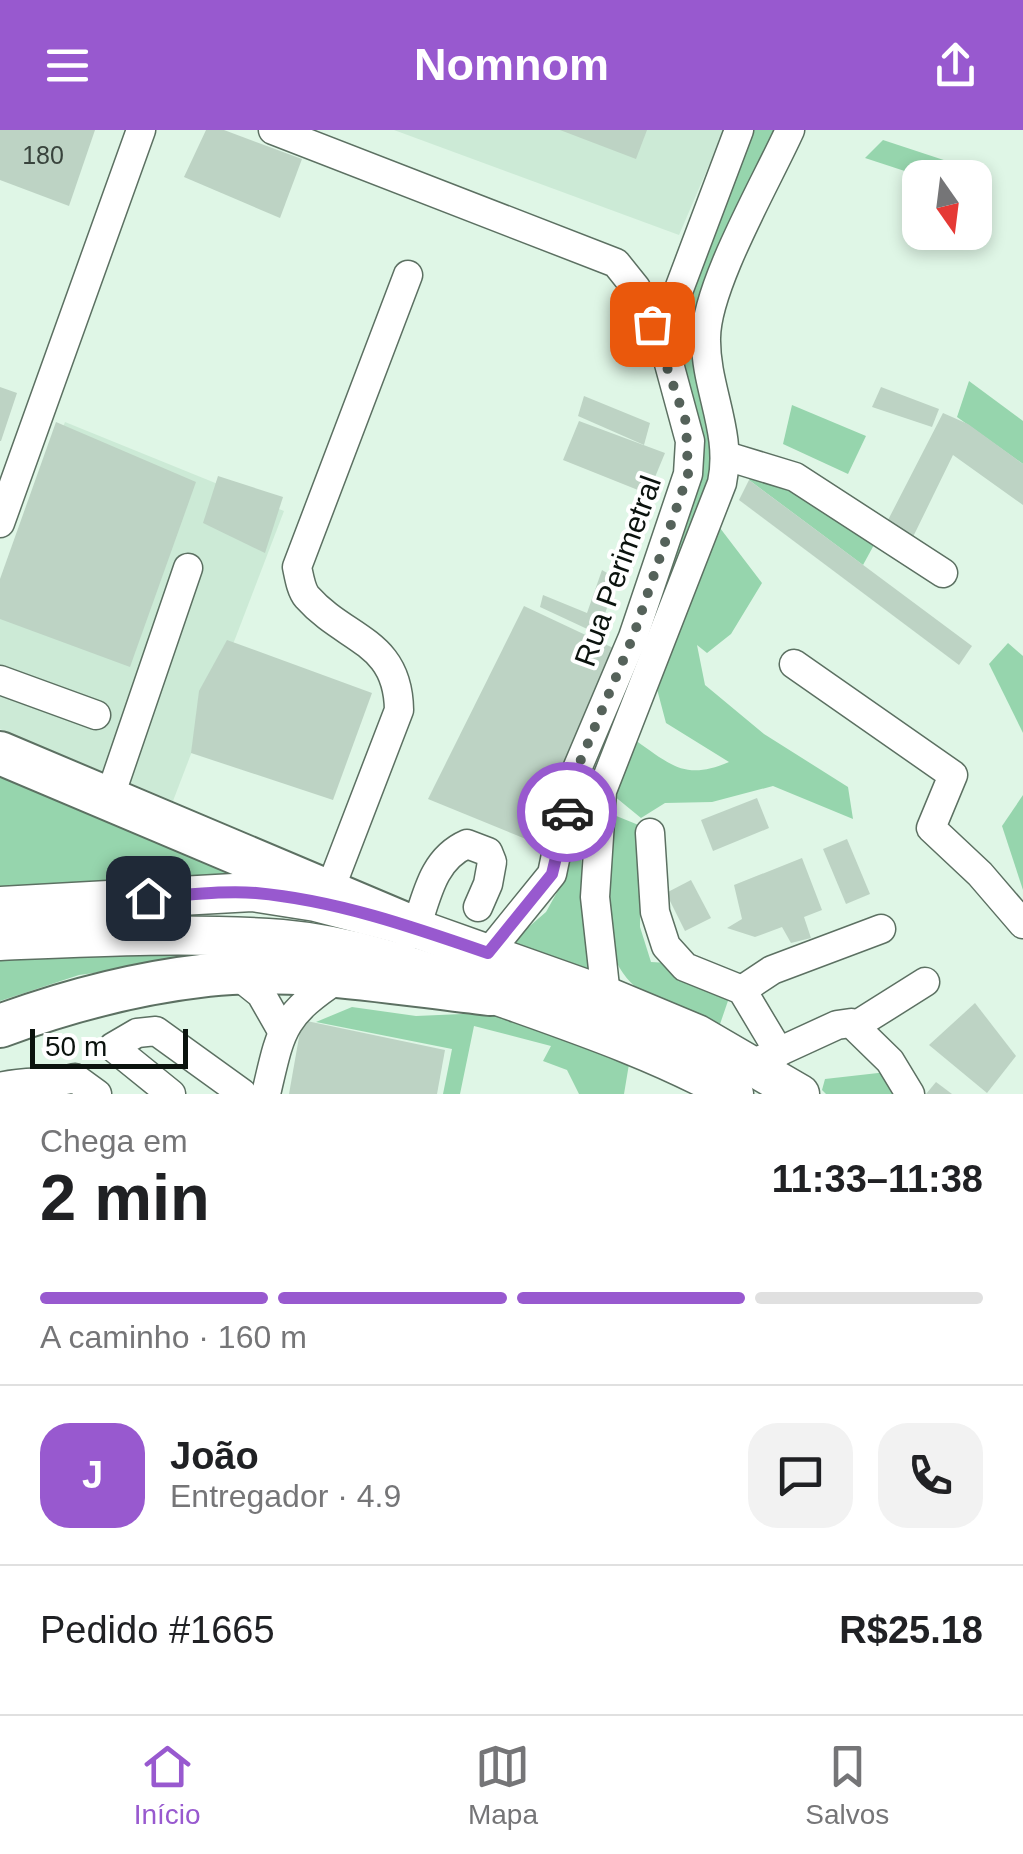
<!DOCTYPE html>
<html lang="pt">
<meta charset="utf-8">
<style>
body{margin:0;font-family:Arial,sans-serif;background:#f2f2f2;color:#202124;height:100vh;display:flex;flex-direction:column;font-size:38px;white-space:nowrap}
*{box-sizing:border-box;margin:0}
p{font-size:32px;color:#757577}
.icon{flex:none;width:55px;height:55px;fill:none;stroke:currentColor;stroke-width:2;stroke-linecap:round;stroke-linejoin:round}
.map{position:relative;height:964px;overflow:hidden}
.details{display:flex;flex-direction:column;background:#fff;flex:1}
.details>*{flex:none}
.needle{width:65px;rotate:166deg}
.fabs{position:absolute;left:902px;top:30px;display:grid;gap:20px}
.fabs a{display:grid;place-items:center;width:90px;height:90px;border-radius:20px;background:#fff;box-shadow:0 5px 15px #0003;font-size:50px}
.scale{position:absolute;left:30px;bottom:25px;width:158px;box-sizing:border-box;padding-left:10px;border:5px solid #0b130e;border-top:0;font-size:28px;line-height:35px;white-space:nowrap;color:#0b130e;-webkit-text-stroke:8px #fff;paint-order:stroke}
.pin{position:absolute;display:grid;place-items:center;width:85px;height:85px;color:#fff;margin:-42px;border-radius:20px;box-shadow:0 5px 15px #0006}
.courier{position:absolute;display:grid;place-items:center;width:100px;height:100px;margin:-50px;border:8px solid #9859cf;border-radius:50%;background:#fff;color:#222;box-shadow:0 2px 12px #0007}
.head em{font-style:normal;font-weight:700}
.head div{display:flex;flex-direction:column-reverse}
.head{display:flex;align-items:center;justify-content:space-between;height:170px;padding:0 40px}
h1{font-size:65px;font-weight:700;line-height:75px}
.bar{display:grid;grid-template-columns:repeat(4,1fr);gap:15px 10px;align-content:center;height:120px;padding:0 40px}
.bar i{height:12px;border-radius:8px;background:#e0e0e0}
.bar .current{background:#9859cf}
.bar p{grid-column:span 4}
.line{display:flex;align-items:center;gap:25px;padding:0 40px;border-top:2px solid #e0e0e0}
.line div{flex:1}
.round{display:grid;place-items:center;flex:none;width:105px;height:105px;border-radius:30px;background:#f2f2f2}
header{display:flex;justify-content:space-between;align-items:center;height:130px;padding:0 40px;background:#9859cf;color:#fff;font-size:45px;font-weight:700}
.tab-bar{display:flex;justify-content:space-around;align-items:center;height:140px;border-top:2px solid #e0e0e0;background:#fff;font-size:28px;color:#757577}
.tab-bar a{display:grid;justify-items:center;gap:5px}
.tab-bar .current{color:#9859cf}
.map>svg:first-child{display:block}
</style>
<header><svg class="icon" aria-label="menu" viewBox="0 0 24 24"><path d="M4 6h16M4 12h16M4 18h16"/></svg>Nomnom<svg class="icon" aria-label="share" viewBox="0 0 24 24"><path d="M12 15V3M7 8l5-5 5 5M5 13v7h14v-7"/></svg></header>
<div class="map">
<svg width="1023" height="964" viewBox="0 0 1023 964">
<rect width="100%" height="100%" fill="#dff6e6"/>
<g fill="#ccead6">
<polygon points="394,0 724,0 679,105"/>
<polygon points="65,292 284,381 173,671 0,599 0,450"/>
</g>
<g fill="#96d5ad">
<polygon points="747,0 780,0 693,191 710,258 715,361 577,665 583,755 598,856 503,819 546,782 561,755 566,668 697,350 675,232 675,192"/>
<polygon points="883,10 968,38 965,47 923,47 865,28"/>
<polygon points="969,251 1023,291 1023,334 957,287"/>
<polygon points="792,275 866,306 848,344 783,314"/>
<polygon points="757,341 796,357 875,413 863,435 749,350"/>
<path d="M720,398L762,453L731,504L707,523L697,515L705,555L764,604L848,657L853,689L773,656L712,672L665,673L641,688L608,661L635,610C671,635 685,651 729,632L666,593L657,559Z"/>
<polygon points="1008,513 1023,526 1023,603 989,534"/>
<polygon points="0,641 272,753 0,760"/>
<polygon points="1023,665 1023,760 1002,696"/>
<path d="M609,683L641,696L640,797L651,832L668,833L730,865L719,897C694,886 663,877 641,861C589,825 607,737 609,683Z"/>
<polygon points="0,821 243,823 79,845 0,871"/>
<polygon points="469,872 630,928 624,964 579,964 567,940 543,931 551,916 474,896 460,964 443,964 452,919 316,892 352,877 416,886 462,884"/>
<polygon points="887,942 894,964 826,964 822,960 825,949"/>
</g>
<g fill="#bdd3c4">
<polygon points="0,0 95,0 69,76 0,50"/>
<polygon points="206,0 224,0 302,29 280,88 184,47"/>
<polygon points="560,0 647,0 636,29"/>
<polygon points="0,257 17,263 1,311 0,311"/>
<polygon points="881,257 939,279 932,297 872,277"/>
<polygon points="584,266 650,293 644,315 578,286"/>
<polygon points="943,283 968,294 1023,334 1023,375 953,325 912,409 887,392"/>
<polygon points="579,291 665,323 648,364 563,330"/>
<polygon points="56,292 196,352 130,537 0,489 0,449"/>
<polygon points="218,346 283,367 265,423 203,393"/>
<polygon points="749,350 972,516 959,535 739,370"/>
<polygon points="602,440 617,449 598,504 540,477 543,465 587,483"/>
<polygon points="524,476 626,524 543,716 428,669"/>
<polygon points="227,510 372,563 333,670 191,623 199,561"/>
<polygon points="757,668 769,698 713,721 701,690"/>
<polygon points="847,709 870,764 846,774 823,719"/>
<polygon points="802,728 822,780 804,787 811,808 791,813 782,797 755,807 727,798 742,789 734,755"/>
<polygon points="691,750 711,788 685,801 666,763"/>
<polygon points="975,873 1016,926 987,963 929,915"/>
<polygon points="302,890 445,920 437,964 289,964"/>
<polygon points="936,952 952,964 926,964"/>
</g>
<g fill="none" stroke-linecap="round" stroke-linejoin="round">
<g stroke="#5c7062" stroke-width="31">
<g id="minor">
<polyline points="273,0 616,133 636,158 668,230 690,311 688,344 633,507 571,653 552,744 488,823"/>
<polyline points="668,224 670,183 739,0"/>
<polyline points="726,326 795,347 943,443"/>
<polyline points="0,393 141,0"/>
<polyline points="794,534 953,645 931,698 980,744 1023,794"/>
<polyline points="0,550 96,585"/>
<polyline points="109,669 188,438"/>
<polyline points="650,703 655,782 666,816 685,837 742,860 779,922"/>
<path d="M329,762L399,580C398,510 346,511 307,467C301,460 299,446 297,437L408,145"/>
<path d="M416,798C427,765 433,729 467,714L488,722L492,732L488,754L478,777"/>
<polyline points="236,844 261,864 281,899"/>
<polyline points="742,860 772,840 881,799"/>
<path d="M606,866L595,767L602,661L722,353C733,302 705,258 706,208C706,156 767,51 790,0"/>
<polyline points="855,896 925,852"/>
<polyline points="763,929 837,895 851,893 890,931 910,964"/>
<path d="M0,957C25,950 50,955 75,948L97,964"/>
<polyline points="171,964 113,917 137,903 156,901 242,963"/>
<path d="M266,964C281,900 281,886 339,848"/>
</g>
</g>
<g stroke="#5c7062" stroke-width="41">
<g id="major">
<polyline points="0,776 252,762 316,772 412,797 606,866 697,904 800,964"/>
<path d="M0,811C93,807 188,802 282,809C362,816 434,844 509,870C585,897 663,924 734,964"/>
</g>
</g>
<g stroke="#5c7062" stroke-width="46">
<g id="highway">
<polyline points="0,623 412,797"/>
<path d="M0,896C67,871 137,853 208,845C300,835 398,854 490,864"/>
</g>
</g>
<use href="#minor" stroke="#fff" stroke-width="28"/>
<use href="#major" stroke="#fff" stroke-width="38"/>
<use href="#highway" stroke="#fff" stroke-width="42"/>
</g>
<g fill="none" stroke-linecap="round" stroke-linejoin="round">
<polyline stroke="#55625a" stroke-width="10" stroke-dasharray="0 18" points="567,682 574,646 633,507 688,344 686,292 652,194"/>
<path stroke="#9859cf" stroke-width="12" d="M148,768C183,766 221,760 256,763C335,770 413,797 488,823L552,744L567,682"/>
</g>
<g text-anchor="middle" stroke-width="8" stroke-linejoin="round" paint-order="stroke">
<g font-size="25" fill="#38433c">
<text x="43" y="34">180</text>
</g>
<g font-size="30" fill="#0b130e" stroke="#fff">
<text transform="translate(618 441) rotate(-70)" y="10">Rua Perimetral</text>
</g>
</g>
</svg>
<div class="fabs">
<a><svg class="needle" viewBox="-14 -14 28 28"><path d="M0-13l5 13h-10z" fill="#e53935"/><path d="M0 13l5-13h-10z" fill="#757577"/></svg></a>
</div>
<div class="scale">50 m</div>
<div class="pin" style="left:652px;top:194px;background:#ea580c"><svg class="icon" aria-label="bag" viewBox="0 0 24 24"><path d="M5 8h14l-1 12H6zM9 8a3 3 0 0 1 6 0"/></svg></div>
<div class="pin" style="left:148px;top:768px;background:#1f2937"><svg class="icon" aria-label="home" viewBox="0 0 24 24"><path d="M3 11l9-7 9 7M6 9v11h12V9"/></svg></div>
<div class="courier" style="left:567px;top:682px"><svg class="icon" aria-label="car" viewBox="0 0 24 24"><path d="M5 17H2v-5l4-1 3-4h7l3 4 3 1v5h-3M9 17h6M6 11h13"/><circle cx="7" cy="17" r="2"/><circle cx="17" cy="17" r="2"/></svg></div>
</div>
<section class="details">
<div class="head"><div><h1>2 min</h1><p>Chega em</p></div><em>11:33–11:38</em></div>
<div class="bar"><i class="current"></i><i class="current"></i><i class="current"></i><i></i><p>A caminho · 160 m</p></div>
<div class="line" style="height:180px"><b class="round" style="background:#9859cf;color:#fff">J</b><div><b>João</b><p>Entregador · 4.9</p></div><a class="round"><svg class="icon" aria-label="chat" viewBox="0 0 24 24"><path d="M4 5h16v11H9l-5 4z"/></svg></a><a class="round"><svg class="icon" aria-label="phone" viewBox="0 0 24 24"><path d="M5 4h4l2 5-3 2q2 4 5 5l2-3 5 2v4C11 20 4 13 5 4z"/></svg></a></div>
<div class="line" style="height:130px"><div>Pedido #1665</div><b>R$25.18</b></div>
</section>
<nav class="tab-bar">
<a class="current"><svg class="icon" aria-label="home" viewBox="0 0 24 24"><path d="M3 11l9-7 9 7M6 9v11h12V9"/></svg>Início</a>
<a><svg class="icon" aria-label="map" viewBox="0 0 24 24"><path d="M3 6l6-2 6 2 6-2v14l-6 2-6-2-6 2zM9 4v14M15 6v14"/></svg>Mapa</a>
<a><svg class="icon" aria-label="saved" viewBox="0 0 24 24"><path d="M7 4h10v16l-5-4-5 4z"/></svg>Salvos</a>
</nav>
